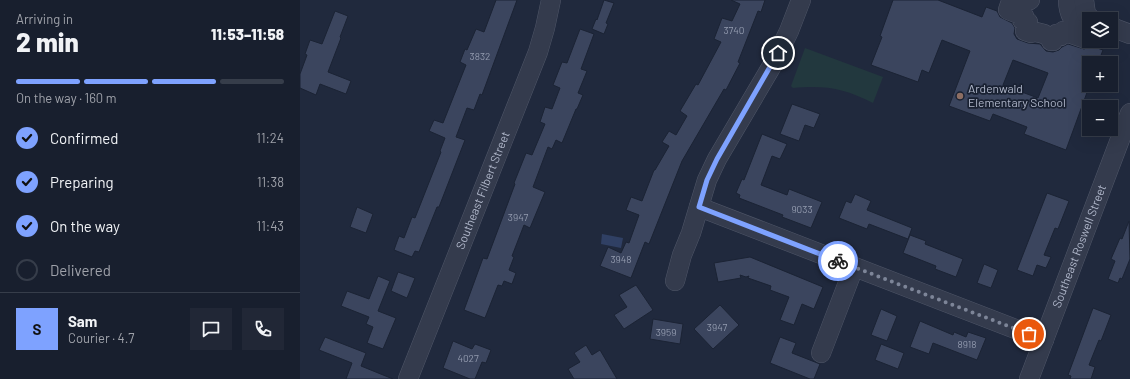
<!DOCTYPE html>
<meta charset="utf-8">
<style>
body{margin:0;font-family:Barlow,sans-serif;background:#212736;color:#f1f3f6;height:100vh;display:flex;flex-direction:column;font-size:15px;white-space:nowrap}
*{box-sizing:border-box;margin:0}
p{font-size:13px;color:#9fa2aa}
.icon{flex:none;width:22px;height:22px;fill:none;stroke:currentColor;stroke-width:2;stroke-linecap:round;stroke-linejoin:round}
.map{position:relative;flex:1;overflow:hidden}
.sheet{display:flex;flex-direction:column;background:#181f2e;width:300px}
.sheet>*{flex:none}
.buttons{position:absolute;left:782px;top:12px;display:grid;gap:8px}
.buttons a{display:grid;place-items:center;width:36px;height:36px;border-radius:0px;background:#181f2e;box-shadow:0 4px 16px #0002,0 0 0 1px #363d4a;font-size:20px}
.pin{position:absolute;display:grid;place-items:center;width:34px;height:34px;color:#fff;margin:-17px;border:2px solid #fff;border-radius:50%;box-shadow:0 1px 4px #0007}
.courier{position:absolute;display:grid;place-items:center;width:40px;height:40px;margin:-20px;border:3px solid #7ea2ff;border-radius:50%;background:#fff;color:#222;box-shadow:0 1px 5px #0007}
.summary em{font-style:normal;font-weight:800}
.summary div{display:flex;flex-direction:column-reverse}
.summary{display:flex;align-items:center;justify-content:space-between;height:68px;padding:0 16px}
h1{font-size:26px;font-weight:800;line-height:30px}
.bar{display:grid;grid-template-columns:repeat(4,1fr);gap:6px 4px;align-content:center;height:48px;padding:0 16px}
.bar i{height:5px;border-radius:3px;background:#363d4a}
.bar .active{background:#7ea2ff}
.bar p{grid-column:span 4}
.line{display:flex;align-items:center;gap:10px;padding:0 16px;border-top:1px solid #363d4a}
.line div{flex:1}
.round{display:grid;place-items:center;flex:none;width:42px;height:42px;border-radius:0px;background:#212736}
ol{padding:0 16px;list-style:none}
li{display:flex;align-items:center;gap:12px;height:44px}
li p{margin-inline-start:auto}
li .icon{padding:4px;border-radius:50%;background:#7ea2ff;color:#111;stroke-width:4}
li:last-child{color:#9fa2aa}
li i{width:22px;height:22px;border:2px solid #363d4a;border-radius:50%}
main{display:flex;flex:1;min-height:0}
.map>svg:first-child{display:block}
</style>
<main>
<section class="sheet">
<div class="summary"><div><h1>2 min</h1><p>Arriving in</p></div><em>11:53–11:58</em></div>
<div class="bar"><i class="active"></i><i class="active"></i><i class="active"></i><i></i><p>On the way · 160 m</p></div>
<ol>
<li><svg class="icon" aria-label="check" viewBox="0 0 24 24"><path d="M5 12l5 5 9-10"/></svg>Confirmed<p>11:24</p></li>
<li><svg class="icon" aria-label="check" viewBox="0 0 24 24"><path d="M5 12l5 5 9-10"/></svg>Preparing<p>11:38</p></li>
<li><svg class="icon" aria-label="check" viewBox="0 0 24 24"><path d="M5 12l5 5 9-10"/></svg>On the way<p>11:43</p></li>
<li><i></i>Delivered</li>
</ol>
<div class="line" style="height:72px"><b class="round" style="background:#7ea2ff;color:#111">S</b><div><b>Sam</b><p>Courier · 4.7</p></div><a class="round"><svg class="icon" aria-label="chat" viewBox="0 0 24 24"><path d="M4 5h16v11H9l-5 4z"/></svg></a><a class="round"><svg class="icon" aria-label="phone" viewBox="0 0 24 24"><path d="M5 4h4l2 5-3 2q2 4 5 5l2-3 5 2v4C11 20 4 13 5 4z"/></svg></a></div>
</section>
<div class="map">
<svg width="830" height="379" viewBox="0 0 830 379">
<rect width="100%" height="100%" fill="#20293d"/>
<path fill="#22383e" d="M505,48L583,77L573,103C544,88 525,85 493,88L491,86Z"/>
<polygon fill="#304064" points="302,234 323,238 321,248 301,244"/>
<g fill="#3b455e" stroke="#1b2334" fill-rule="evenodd">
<polygon points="196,0 217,0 182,95 180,94 174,110 167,108 156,137 165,140 139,207 137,207 119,252 115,251 112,257 94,250 99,236 104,238 112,217 115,218 141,152 140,151 145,138 129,131 134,120 143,123 166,65 160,62 165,49 167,50 176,29 184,32"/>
<polygon points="304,0 314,3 306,23 308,24 304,34 292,29 296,19 297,20"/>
<polygon points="431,0 465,0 461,12 458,11 438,62 440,63 426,90 424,89 382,161 349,244 345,242 331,278 300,266 308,247 321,253 326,242 329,243 339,215 326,210 331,197 342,201 354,170 355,170 369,146 362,142 369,131 376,135 387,116 380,111 396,84 398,85 421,42 414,39 422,18 432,21 440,4"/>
<path d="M593,0H638L682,17L686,7L697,11L700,17L712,23L715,28L714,34L717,39L728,43L740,44L746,51L753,52L759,50L762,47L768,44L784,49L791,46L803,50L798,63H789V87L766,150L724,134L727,127L693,114L690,121L649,106L670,51L642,40L629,73L622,70L618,82L571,65L582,37L580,36ZM713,60L748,73L738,98L703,85Z"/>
<polygon points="35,11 48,16 40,37 41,38 28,72 51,81 46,94 20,84 16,95 0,88 0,74 7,55 5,54 10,40 22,44"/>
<polygon points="280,29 294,34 281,69 287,71 278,93 283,95 277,109 276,109 262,143 256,140 252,149 248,147 233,187 245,192 230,228 224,225 212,256 214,257 209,270 216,273 212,284 204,281 202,286 198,285 185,318 164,310 183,258 187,259 215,184 214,183 226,153 232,155 245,124 240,122 245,107 252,109 260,88 253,85 262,62 267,63"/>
<polygon points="492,104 520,114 514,128 505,125 499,141 480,134"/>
<polygon points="462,134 487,144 480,159 472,156 461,185 487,195 489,189 522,202 511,228 482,217 483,215 439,198 440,195 436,193 442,179 444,180"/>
<polygon points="747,193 769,201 758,229 755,228 744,255 751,257 746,268 737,265 733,276 717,270"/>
<polygon points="555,194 571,201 567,210 612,228 608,239 569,224 567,229 539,218 546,201 551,203"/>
<polygon points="57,207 73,214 66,233 50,227"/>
<polygon points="829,221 830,259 822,279 820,278 818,283 808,279 815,261 811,259 820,238 822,239"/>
<polygon points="610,235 626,241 625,244 663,259 656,277 635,269 636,266 603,253"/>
<polygon points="450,257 523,287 514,309 502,304 494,325 480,320 489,297 470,290 471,286 448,278 449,276 446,277 440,275 441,278 418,282 414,263"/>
<polygon points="684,264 698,270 691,288 677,283"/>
<polygon points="98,272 115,278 107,298 91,291"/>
<polygon points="78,276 90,281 78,311 96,318 83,349 67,343 73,327 66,324 69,317 41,306 47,291 69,299"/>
<polygon points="336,285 353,310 324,329 314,315 327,307 319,295"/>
<polygon points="420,305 439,325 413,349 394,329"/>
<polygon points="793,308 811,315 801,341 799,340 789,365 795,367 791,379 770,379 771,376 768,375"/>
<polygon points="581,309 597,316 587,341 571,335"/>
<polygon points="353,319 383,324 380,344 350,339"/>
<polygon points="620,321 653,335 654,332 666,337 668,332 686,338 677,360 633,343 629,354 610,347"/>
<polygon points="25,337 66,353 61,366 93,379 46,379 52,363 19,350"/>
<polygon points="480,337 496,343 492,353 520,364 514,379 510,379 470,363"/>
<polygon points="153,341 172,349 175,344 191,350 186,363 182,362 175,379 170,379 143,368"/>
<polygon points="581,344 604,353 598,369 575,360"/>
<polygon points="286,345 292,355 300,350 317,379 274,379 268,369 280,362 274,353"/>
</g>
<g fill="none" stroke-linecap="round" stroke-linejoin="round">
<g stroke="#4f5668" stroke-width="20">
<g id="minor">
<path d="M730,0L719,4H710L708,10L724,16L722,20L728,22L725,31L731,33L732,31L744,34L752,39L751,41H753L756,34L761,36L763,31L783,38L786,32C774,24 768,14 768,0"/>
<polyline points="784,0 786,14 791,19"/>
<polyline points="811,27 830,34"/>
<polyline points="399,207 744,340"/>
<polyline points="375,281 382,255 391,233 407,180 417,159 473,64 489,31 501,0"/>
<polyline points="521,353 554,267"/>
<path id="s1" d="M108,379L238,52L245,28L251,0"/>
<path id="s2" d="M729,379L830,113"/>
</g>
</g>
<use href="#minor" stroke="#343b4d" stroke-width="19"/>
</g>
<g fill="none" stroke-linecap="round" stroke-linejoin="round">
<polyline stroke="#7d8598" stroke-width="4" stroke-dasharray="0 7.2" points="538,261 729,334"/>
<polyline stroke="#7ea2ff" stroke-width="5" points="478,53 417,159 407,180 399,207 538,261"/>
</g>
<circle fill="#8d6e63" stroke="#192132" stroke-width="1.5" cx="660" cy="96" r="4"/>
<g text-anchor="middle" stroke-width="3.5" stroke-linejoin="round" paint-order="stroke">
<g font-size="10" fill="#929aae">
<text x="434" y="34">3740</text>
<text x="180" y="60">3832</text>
<text x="502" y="213">9033</text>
<text x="218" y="221">3947</text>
<text x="321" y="263">3948</text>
<text x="417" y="331">3947</text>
<text x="366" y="336">3959</text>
<text x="667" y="348">8918</text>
<text x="168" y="362">4027</text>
</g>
<g font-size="12" fill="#afb6c9" stroke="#192132" text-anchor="start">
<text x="668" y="93">Ardenwald<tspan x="668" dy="14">Elementary School</tspan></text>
</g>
<g font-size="12" fill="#afb6c9" stroke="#192132">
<text dy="4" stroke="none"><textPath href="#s1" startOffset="203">Southeast Filbert Street</textPath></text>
<text dy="4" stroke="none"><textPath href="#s2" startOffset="142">Southeast Roswell Street</textPath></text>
</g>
</g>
</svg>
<div class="buttons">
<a><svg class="icon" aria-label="layers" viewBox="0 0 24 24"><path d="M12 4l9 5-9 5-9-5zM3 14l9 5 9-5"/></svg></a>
<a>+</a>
<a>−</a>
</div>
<div class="pin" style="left:729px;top:334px;background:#ea580c"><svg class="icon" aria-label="bag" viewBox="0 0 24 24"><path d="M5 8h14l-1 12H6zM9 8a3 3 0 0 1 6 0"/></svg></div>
<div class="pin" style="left:478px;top:53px;background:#1f2937"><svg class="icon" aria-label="home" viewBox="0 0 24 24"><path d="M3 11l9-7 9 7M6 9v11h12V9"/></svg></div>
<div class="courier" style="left:538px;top:261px"><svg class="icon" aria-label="bike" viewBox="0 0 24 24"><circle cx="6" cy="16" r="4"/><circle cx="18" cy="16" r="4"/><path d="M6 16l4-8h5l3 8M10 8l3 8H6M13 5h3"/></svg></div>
</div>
</main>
